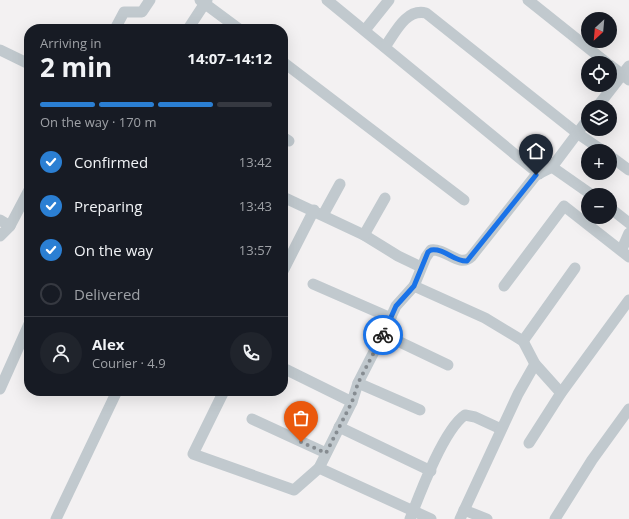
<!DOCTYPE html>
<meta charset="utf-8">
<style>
body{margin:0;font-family:"Open Sans",sans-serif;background:#20242c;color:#f1f3f6;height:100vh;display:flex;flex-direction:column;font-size:15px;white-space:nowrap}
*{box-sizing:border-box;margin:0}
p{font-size:13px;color:#9ea1a6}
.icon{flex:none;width:22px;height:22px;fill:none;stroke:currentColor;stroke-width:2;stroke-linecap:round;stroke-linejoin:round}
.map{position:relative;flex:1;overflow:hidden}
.details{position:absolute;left:24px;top:24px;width:264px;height:372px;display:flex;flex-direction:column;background:#171b24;border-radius:16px;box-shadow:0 4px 16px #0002}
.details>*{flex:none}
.needle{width:26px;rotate:206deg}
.buttons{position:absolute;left:581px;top:12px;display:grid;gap:8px}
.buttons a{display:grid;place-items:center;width:36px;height:36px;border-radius:50%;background:#171b24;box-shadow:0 4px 16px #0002;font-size:20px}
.pin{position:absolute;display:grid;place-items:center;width:34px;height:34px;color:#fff;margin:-41px -17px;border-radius:50% 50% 50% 0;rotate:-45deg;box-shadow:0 0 4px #0007}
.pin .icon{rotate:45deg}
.courier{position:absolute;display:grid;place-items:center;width:40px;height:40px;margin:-20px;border:3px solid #1a73e8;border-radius:50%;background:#fff;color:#222;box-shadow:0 1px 5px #0007}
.head em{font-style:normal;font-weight:700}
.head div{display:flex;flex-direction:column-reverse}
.head{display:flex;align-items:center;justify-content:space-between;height:68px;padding:0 16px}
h1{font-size:26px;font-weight:700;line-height:30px}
.bar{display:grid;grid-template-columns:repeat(4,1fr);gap:6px 4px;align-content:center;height:48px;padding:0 16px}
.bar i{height:5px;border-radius:3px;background:#363941}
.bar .on{background:#2b7fd3}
.bar p{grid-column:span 4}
.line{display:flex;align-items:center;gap:10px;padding:0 16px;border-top:1px solid #363941}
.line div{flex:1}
.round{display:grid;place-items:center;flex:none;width:42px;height:42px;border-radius:21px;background:#20242c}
ol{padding:0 16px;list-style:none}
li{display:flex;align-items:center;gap:12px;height:44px}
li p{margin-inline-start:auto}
li .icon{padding:4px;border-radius:50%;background:#2b7fd3;color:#fff;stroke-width:4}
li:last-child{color:#9ea1a6}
li i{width:22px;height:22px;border:2px solid #363941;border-radius:50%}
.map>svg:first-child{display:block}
</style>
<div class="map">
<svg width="629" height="519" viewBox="0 0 629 519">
<rect width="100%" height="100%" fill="#f3f1f2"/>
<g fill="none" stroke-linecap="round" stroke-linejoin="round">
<g stroke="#c1c9ce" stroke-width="11">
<polyline points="200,0 239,29"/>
<polyline points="327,0 539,174"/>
<polyline points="528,0 607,63"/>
<polyline points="115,29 124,12 142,12 150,0"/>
<polyline points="188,29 207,0"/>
<polyline points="365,30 389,0"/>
<path d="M385,47C395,33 406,8 426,13L577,133L603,151"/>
<polyline points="0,50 29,64"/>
<polyline points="283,62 464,200"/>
<polyline points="610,65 629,80"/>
<polyline points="597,107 629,66"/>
<polyline points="283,137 289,141"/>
<polyline points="610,156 629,170"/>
<polyline points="552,167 592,195"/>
<polyline points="283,197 364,235 398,256 421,267"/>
<polyline points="610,208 629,223"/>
<polyline points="323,215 340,184"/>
<polyline points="0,220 10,226"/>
<polyline points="364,235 385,198"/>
<polyline points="0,236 10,226 29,190"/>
<polyline points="622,249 629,233"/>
<polyline points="283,271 314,210"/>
<polyline points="313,284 391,318"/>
<polyline points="504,286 564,206 629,257"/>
<polyline points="383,334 448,365"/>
<polyline points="523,341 575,268"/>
<polyline points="283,368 352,402"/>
<polyline points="358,383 420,410"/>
<polyline points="0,389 29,324"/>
<polyline points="224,391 193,454 294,490 319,468 352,402 358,383 383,334 396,306 414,286"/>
<path d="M561,393L535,364L523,341L485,318L414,286L426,257L431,250C446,248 459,268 471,257L536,175L552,167L588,119"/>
<polyline points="252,419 326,453"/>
<polyline points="339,427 431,471"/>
<polyline points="529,443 561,393 629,300"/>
<polyline points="319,468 431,519"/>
<polyline points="464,510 487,519"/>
<polyline points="56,519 117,391"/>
<path d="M410,519C420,493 444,429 465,415L475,417L501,429"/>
<polyline points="460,519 518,394 535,364"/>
<polyline points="555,519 592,460 629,409"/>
</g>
</g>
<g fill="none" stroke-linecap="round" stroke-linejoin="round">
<polyline stroke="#868c91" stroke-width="4" stroke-dasharray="0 7.2" points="301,442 326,453 352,402 358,383 383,335"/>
<path stroke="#1a73e8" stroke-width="5" d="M383,335L396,306L414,286L428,252L431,250C445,248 454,262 467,261L536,175"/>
</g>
</svg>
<div class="buttons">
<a><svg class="needle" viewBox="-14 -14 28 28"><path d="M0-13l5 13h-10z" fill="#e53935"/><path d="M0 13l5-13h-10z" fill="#9ea1a6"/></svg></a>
<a><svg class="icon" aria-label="locate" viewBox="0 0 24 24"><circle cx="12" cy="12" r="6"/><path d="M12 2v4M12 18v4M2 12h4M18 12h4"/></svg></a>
<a><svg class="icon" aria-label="layers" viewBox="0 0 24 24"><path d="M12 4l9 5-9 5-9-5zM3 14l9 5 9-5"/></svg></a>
<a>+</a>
<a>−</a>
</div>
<div class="pin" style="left:301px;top:442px;background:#ea580c"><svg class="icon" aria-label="bag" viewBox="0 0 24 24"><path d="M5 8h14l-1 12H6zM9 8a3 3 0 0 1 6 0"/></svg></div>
<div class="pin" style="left:536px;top:175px;background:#1f2937"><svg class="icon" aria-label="home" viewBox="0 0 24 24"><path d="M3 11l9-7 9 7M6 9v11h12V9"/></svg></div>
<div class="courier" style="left:383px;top:335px"><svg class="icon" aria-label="bike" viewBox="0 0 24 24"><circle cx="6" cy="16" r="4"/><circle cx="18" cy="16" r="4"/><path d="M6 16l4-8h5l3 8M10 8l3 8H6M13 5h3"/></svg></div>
<section class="details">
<div class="head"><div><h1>2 min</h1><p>Arriving in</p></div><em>14:07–14:12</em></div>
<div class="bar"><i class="on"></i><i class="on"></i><i class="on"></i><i></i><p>On the way · 170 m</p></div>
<ol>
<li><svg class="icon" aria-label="check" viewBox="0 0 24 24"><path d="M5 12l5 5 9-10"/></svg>Confirmed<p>13:42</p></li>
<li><svg class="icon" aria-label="check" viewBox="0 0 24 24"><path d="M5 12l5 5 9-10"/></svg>Preparing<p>13:43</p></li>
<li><svg class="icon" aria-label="check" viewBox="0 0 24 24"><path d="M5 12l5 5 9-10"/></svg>On the way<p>13:57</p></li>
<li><i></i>Delivered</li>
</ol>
<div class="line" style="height:72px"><a class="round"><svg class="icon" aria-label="person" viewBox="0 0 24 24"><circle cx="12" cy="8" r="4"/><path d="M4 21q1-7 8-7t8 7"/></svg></a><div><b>Alex</b><p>Courier · 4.9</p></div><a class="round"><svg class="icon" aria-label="phone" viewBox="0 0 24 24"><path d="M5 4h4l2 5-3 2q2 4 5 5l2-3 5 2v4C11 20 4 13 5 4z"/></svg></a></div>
</section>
</div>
